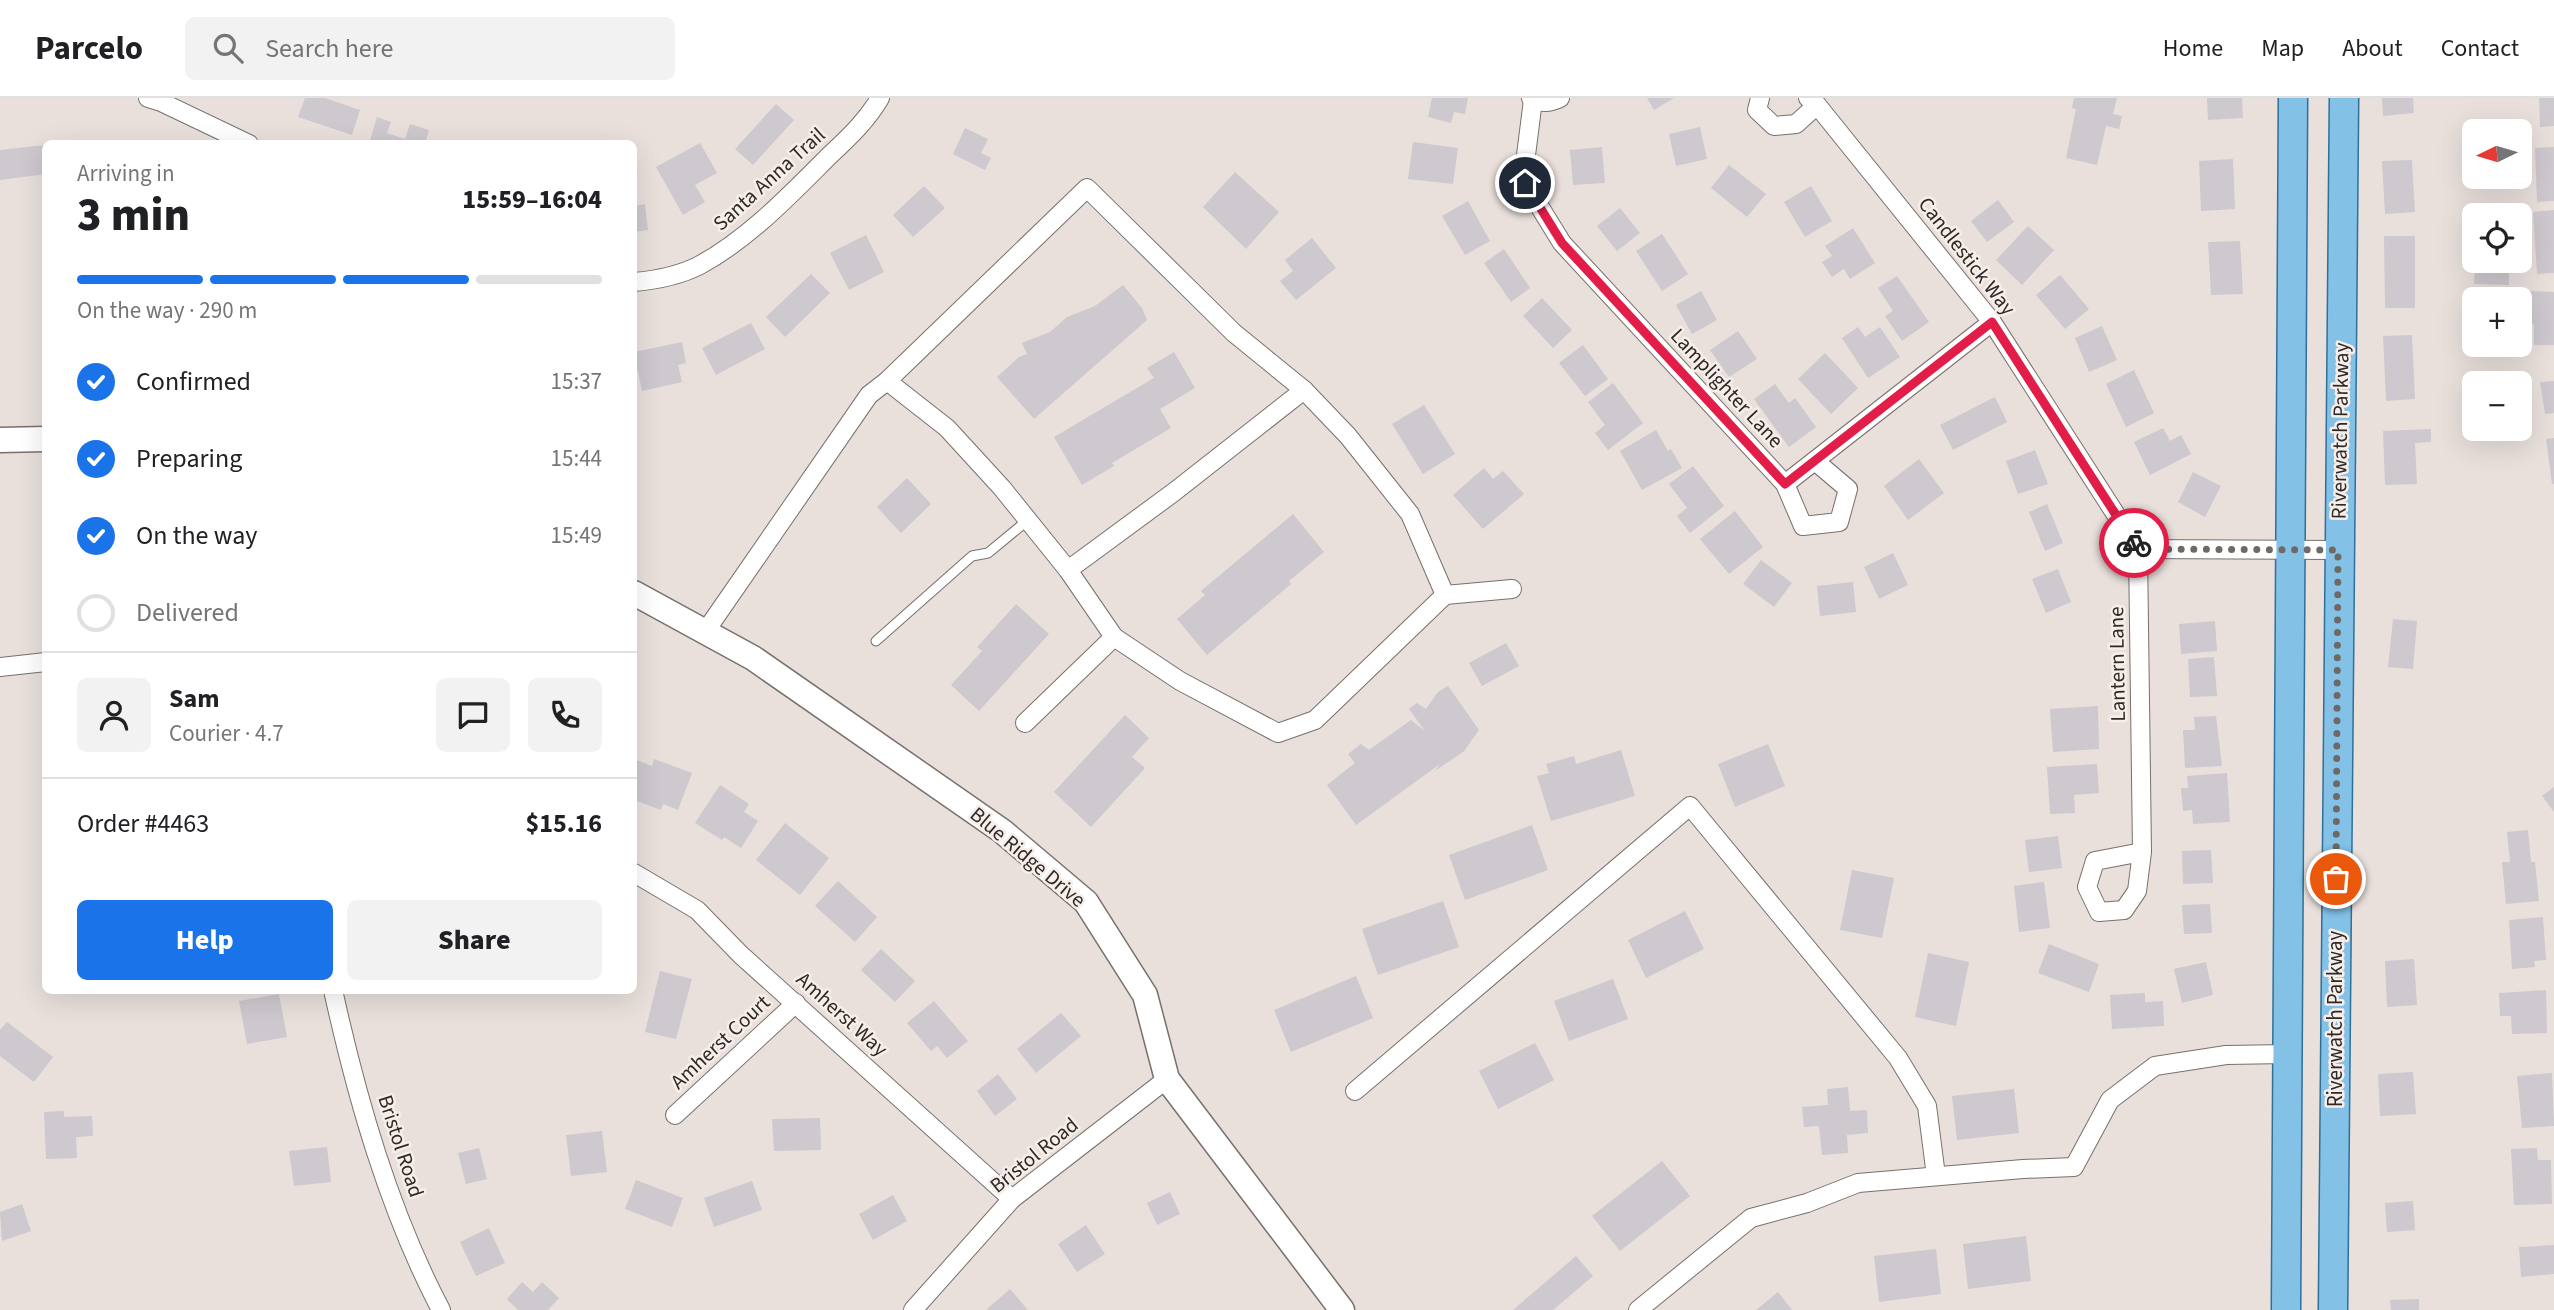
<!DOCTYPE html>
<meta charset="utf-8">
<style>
body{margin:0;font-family:"Source Sans 3",sans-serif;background:#f2f2f2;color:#202124;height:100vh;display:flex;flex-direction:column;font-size:26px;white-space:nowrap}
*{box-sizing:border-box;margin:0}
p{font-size:23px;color:#757577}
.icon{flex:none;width:38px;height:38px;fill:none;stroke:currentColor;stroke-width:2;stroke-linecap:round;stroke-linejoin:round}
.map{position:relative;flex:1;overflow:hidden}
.details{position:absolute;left:42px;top:42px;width:595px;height:854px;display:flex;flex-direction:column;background:#fff;border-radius:10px;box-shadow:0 7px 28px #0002}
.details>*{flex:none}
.needle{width:46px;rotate:265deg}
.tools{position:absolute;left:2462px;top:21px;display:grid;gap:14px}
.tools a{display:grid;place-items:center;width:70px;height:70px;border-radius:10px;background:#fff;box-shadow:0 7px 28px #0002;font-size:35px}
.pin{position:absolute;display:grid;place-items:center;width:60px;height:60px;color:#fff;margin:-30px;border:4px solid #fff;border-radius:50%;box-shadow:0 2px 7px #0007}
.courier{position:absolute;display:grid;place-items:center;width:70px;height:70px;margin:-35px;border:5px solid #e11d48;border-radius:50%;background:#fff;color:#222;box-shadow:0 2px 9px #0007}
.head em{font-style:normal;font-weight:800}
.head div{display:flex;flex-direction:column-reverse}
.head{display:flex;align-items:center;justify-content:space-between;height:119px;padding:0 35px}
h1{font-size:46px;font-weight:800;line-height:52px}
.bar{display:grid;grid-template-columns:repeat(4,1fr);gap:10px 7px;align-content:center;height:84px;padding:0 35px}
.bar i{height:9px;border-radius:5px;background:#e0e0e0}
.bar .active{background:#1a73e8}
.bar p{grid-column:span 4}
.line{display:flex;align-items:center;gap:18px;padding:0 35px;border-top:2px solid #e0e0e0}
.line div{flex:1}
.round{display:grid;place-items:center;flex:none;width:74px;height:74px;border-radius:10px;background:#f2f2f2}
ol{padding:0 35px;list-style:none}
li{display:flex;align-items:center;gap:21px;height:77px}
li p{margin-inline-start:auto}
li .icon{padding:7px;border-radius:50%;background:#1a73e8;color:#fff;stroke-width:4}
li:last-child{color:#757577}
li i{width:38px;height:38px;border:4px solid #e0e0e0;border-radius:50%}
.action{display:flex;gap:14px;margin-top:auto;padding:14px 35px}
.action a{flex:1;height:80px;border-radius:10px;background:#1a73e8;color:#fff;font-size:28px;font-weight:800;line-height:80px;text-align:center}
.action a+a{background:#f2f2f2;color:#202124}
header{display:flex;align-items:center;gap:42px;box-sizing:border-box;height:98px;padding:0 35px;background:#fff;border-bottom:2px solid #e0e0e0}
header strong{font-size:33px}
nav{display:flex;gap:38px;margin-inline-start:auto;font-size:24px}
.search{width:490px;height:63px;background:#f2f2f2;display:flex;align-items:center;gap:18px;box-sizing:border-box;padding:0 24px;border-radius:10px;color:#757577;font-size:26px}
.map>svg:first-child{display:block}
</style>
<header>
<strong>Parcelo</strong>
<div class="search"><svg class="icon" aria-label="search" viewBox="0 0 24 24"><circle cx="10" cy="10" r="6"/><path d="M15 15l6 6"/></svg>Search here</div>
<nav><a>Home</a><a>Map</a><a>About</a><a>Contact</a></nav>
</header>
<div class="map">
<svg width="2554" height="1212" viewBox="0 0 2554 1212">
<rect width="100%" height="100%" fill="#e9e0dc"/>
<g fill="#cec8cf">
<polygon points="305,0 325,0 360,12 352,37 298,19"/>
<polygon points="1432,0 1468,0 1465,16 1454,14 1451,25 1428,19"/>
<polygon points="1647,0 1674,0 1654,12"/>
<polygon points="2074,0 2117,0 2113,16 2122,18 2119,31 2106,28 2097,67 2066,60 2076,11 2072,10"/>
<polygon points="2207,0 2242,0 2243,20 2208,22"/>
<polygon points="2382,0 2413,0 2414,15 2383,18"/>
<polygon points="2539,0 2554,0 2554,28 2540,29"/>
<polygon points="776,6 794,22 753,67 735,51"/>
<polygon points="377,19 391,24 387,35 405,41 410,26 429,32 425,46 369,46"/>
<polygon points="1700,29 1707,61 1676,68 1669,36"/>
<polygon points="965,30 988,41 981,55 991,60 985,72 953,56"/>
<polygon points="1413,44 1458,50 1453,86 1408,81"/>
<polygon points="700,45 717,75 695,87 705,104 683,117 656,69"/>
<polygon points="44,47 46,76 0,82 0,52"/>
<polygon points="1602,49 1605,85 1573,87 1570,52"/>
<polygon points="2554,49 2554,103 2537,104 2535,50"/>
<polygon points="2233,61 2235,111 2201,113 2199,63"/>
<polygon points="2412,62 2415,114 2385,116 2382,63"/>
<polygon points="1729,67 1766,96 1747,119 1711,90"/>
<polygon points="1235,74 1279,114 1246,151 1203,109"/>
<polygon points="924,88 945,110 913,139 893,117"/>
<polygon points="1811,88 1832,123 1805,139 1784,104"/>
<polygon points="1998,102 2014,124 1987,144 1971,123"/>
<polygon points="1468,103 1490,143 1465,157 1442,118"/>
<polygon points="645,106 648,132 634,134 634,108"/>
<polygon points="1620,110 1640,135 1617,153 1597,128"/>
<polygon points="2554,112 2554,175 2537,176 2533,114"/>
<polygon points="2028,128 2054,152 2022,187 1996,162"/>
<polygon points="1853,130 1875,165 1850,181 1844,171 1832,179 1822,164 1832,158 1825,148"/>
<polygon points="1662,136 1688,176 1662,193 1636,153"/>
<polygon points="866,137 884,174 849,192 830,155"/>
<polygon points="2384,138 2415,138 2415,210 2385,210"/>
<polygon points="1312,140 1336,170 1296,202 1280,183 1293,173 1285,162"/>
<polygon points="2240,143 2243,196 2211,197 2208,144"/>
<polygon points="1504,151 1530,190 1511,204 1484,165"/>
<polygon points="2475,164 2509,164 2509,187 2474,186"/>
<polygon points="811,176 830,195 785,239 766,219"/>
<polygon points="2060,177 2089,211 2065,231 2036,197"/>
<polygon points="1897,178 1929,224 1902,243 1885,218 1893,213 1878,190"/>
<polygon points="1123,187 1142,210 1147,222 1034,321 997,279 1019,259 1027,256 1022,245 1050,234 1067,219 1095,208"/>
<polygon points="1701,193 1717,222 1692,236 1676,207"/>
<polygon points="2528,193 2554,194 2554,247 2534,247 2534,226 2528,226"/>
<polygon points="1542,200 1572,232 1553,250 1523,218"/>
<polygon points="751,225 765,251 716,277 702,250"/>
<polygon points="2102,228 2117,262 2089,274 2075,240"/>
<polygon points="1858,229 1865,239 1880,229 1900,259 1868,280 1842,240"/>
<polygon points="1738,233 1757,261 1729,279 1710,252"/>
<polygon points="2412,237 2415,301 2386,303 2383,238"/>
<polygon points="682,244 686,265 678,267 682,284 642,293 634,254"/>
<polygon points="1583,247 1608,281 1585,298 1559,265"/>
<polygon points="1174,254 1195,290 1160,311 1171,330 1112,365 1114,368 1082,387 1054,339 1154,280 1147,270"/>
<polygon points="1825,255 1858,290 1831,316 1798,281"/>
<polygon points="2134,272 2154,315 2126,329 2106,286"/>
<polygon points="2554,283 2554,315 2545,316 2540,284"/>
<polygon points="1613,285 1643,325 1608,352 1595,335 1605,327 1588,304"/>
<polygon points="1775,286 1789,305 1795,300 1816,329 1789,349 1754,301"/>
<polygon points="1995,299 2007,324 1953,352 1940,327"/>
<polygon points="1424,307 1455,356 1423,376 1392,326"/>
<polygon points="2163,330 2170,343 2181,337 2191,356 2150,377 2134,344"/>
<polygon points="2431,331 2431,344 2415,345 2417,386 2385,387 2383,333"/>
<polygon points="1656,332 1668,353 1671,351 1682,370 1642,392 1620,353"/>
<polygon points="2554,340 2554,386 2552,386 2546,341"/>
<polygon points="2035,352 2048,386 2018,396 2006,363"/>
<polygon points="1919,361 1944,395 1908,422 1884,388"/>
<polygon points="1693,368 1724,408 1690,435 1677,418 1687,410 1669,386"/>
<polygon points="1484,370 1493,381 1503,373 1524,396 1483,431 1453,397"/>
<polygon points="2193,374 2221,388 2205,419 2178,404"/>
<polygon points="907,380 931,406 901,435 877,409"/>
<polygon points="2047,406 2063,445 2045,453 2029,414"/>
<polygon points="1735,413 1763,449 1729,476 1700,441"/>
<polygon points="1293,416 1324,454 1289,483 1291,486 1207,557 1177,521 1205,497 1201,493"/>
<polygon points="1893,455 1908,487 1879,501 1864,469"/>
<polygon points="1761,462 1792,485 1774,509 1743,486"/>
<polygon points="2058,471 2071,504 2046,515 2032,481"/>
<polygon points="1853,484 1856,514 1820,518 1817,488"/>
<polygon points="1016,506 1049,536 979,613 951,587 982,553 977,549"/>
<polygon points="2393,521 2417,523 2413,571 2388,569"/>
<polygon points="2215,523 2217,553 2181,556 2179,526"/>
<polygon points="1506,545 1519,568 1482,588 1469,565"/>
<polygon points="2214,559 2217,598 2190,599 2188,561"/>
<polygon points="1448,588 1479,632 1464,653 1435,673 1440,666 1356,727 1327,687 1355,665 1348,656 1361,646 1369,652 1411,622 1425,633 1409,611 1417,605 1426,611 1438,594"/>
<polygon points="2098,608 2099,651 2053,654 2050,611"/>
<polygon points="1125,617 1149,640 1132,659 1145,670 1091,729 1054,694"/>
<polygon points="2216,618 2222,668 2185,670 2183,632 2195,632 2194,619"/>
<polygon points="1768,646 1785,688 1735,709 1718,666"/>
<polygon points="1621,652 1635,698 1551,723 1537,678 1549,675 1546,666 1574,658 1576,666"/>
<polygon points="634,661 652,668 654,661 692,675 678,712 663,706 661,712 634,702"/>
<polygon points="2097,666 2099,695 2074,697 2075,715 2050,716 2047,669"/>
<polygon points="2227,675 2230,724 2193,726 2192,712 2183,713 2181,690 2188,690 2187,678"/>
<polygon points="720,687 749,706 744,714 758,723 741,750 724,739 722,742 695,725"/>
<polygon points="2554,689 2554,714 2542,698"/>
<polygon points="785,725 829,760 800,797 756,762"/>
<polygon points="1532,727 1548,772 1465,802 1449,757"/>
<polygon points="2528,732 2531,764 2535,764 2539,803 2506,806 2502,764 2510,764 2507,734"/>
<polygon points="2058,738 2062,770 2029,774 2025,742"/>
<polygon points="2211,752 2213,785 2183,786 2182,753"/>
<polygon points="1852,772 1894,780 1882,840 1840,832"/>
<polygon points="838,783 877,819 855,844 815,808"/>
<polygon points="2044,784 2050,830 2019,834 2014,788"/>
<polygon points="1443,803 1459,849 1378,877 1362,831"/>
<polygon points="2210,806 2212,835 2184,836 2182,807"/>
<polygon points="1685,813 1704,851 1646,880 1628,842"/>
<polygon points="2543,819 2546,862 2534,863 2535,869 2512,871 2509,822"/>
<polygon points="2049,846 2099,866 2089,894 2038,875"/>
<polygon points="881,851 915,883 895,904 861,872"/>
<polygon points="1928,855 1969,864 1956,928 1915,919"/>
<polygon points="2414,861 2417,907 2387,909 2385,863"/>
<polygon points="2206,864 2213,897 2182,905 2174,871"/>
<polygon points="660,873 692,881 676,941 645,934"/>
<polygon points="1356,878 1373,920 1291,954 1274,912"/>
<polygon points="1613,881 1628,921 1569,943 1554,903"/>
<polygon points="2546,892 2547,935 2512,936 2511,918 2500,918 2499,895"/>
<polygon points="2145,895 2145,904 2163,903 2164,928 2112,931 2110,897"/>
<polygon points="279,896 287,939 247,946 239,903"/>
<polygon points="934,903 968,943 947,960 937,948 931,953 907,925"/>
<polygon points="1061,915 1081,938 1036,975 1017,951"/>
<polygon points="7,924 53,959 34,984 0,958 0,932"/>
<polygon points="1535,945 1554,982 1498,1011 1479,973"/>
<polygon points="2413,974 2416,1016 2380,1018 2378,976"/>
<polygon points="2552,975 2554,1028 2522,1030 2517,978"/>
<polygon points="998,976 1017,1001 995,1018 977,993"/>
<polygon points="1848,989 1850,1013 1867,1012 1868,1035 1847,1037 1848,1055 1822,1057 1819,1028 1804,1029 1802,1009 1828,1007 1827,991"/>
<polygon points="2014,991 2019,1035 1957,1042 1952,998"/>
<polygon points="64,1013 64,1019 92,1018 93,1038 76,1039 77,1060 46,1061 44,1014"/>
<polygon points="820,1020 821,1052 774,1053 772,1021"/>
<polygon points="602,1033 607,1074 571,1078 566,1037"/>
<polygon points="327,1049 331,1084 294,1088 289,1053"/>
<polygon points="479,1050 487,1081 466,1086 458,1055"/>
<polygon points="2537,1050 2538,1062 2551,1062 2552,1106 2514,1107 2511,1051"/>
<polygon points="1662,1063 1690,1098 1620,1153 1592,1118"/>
<polygon points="636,1082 683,1100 672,1129 625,1111"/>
<polygon points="752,1083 762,1112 714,1129 704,1100"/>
<polygon points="1170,1094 1180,1116 1157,1127 1147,1105"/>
<polygon points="893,1097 907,1123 873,1142 859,1116"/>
<polygon points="2413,1103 2415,1132 2387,1134 2385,1105"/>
<polygon points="22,1106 31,1133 2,1143 0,1114"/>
<polygon points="1086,1127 1105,1156 1077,1174 1058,1146"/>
<polygon points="489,1130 505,1165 476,1178 460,1144"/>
<polygon points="2026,1138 2031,1183 1968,1191 1963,1146"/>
<polygon points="2554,1147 2554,1176 2521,1179 2519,1149"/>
<polygon points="1936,1151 1941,1196 1879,1204 1874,1158"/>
<polygon points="1576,1158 1593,1178 1553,1212 1513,1212"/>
<polygon points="522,1184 533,1194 542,1184 559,1200 548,1212 518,1212 507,1201"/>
<polygon points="1010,1191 1028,1212 988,1212 987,1211"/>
<polygon points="1778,1194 1792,1212 1756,1212"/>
<polygon points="2419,1201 2419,1212 2391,1212 2390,1202"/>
</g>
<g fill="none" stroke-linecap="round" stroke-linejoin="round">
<g stroke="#78706c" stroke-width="11">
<polyline id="lane" points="876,543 972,458 988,455 1028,422"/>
</g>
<g stroke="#78706c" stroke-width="20">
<g id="street">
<polyline points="148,0 161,4 249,46"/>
<path d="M1531,0C1541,6 1550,5 1560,0"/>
<polyline points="1760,0 1757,12 1774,28 1796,26 1817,7"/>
<polyline points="1808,0 1817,7 1992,224 2138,451"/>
<polyline points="1533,2 1526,57 1525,85 1562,145 1785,386 1803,428 1839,424 1848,391 1815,363"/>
<path d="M634,184C657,182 679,178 700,167C748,141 789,98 827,60C847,41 866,24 880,0"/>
<polyline points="887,283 947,330 1002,390 1068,472 1114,539 1180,583 1278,635 1315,622 1445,497 1512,491"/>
<polyline points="1785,386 1992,224"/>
<polyline points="2138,451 2142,754 2137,793 2124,812 2099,814 2087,789 2095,763 2142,754"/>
<polyline points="2138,451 2338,452"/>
<polyline points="1068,472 1174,394 1304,292"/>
<polyline points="705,534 869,297 887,283 1087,90 1234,235 1304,292 1348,338 1410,416 1445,497"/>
<polyline points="0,569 46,564"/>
<polyline points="1025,625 1114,539"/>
<polyline points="634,775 697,812 741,857 1012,1101"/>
<path d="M333,892C357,1001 389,1113 441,1212"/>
<polyline points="1355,993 1690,708 1898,960 1927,1008 1936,1078"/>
<polyline points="675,1017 796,905"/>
<polyline points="913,1212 1012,1101 1167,981"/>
<polyline points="1638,1212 1751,1120 1807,1105 1858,1085 2023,1071 2074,1069 2110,1002 2155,968 2226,957 2288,956"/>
</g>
</g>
<g stroke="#78706c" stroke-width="27">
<g id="secondary">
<polyline points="0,342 46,341"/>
<polyline points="634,495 753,560 1002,733 1086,804 1145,897 1167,981 1342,1212"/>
</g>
</g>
<g stroke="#2f7099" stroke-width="31">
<g id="primary">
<polyline points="2286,1212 2293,0"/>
<polyline points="2333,1212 2344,0"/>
</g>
</g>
<use href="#lane" stroke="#fff" stroke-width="9"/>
<use href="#street" stroke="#fff" stroke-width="18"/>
<use href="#secondary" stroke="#fff" stroke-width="24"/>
<use href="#primary" stroke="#83c1e7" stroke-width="28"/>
</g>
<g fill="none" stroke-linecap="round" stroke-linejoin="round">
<polyline stroke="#6e6966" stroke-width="7" stroke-dasharray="0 12.6" points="2134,445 2138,451 2338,452 2336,781"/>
<polyline stroke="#e11d48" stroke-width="9" points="1525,85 1562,145 1785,386 1992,224 2134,445"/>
</g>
<g text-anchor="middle" stroke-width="5" stroke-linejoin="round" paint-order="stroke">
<g font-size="21" fill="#2c2927" stroke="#f7ede9">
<text transform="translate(769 81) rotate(-42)" y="7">Santa Anna Trail</text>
<text transform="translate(1967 158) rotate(52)" y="7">Candlestick Way</text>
<text transform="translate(1727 290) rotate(47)" y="7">Lamplighter Lane</text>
<text transform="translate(2340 333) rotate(-89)" y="7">Riverwatch Parkway</text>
<text transform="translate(2117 566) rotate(-91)" y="7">Lantern Lane</text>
<text transform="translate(1028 759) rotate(40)" y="7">Blue Ridge Drive</text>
<text transform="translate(842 916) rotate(42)" y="7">Amherst Way</text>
<text transform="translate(2335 921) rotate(-90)" y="7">Riverwatch Parkway</text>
<text transform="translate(720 944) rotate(-43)" y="7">Amherst Court</text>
<text transform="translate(401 1048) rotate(72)" y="7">Bristol Road</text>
<text transform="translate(1034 1057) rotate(-39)" y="7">Bristol Road</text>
</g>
</g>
</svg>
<div class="tools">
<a><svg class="needle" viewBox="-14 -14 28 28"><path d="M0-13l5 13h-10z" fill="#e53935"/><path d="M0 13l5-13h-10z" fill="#757577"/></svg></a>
<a><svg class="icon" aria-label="locate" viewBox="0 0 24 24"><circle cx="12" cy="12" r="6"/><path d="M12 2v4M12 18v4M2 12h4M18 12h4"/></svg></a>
<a>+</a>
<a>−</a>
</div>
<div class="pin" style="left:2336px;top:781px;background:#ea580c"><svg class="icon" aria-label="bag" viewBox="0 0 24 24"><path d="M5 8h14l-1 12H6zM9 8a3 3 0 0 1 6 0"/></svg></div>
<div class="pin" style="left:1525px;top:85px;background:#1f2937"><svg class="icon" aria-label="home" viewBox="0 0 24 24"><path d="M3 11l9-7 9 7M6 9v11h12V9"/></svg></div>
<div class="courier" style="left:2134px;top:445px"><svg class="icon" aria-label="bike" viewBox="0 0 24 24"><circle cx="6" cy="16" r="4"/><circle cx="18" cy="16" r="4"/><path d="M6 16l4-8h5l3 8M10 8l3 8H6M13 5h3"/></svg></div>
<section class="details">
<div class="head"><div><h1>3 min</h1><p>Arriving in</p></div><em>15:59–16:04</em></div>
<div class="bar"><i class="active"></i><i class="active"></i><i class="active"></i><i></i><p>On the way · 290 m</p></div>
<ol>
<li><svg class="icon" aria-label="check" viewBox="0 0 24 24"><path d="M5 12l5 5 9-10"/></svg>Confirmed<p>15:37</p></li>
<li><svg class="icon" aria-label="check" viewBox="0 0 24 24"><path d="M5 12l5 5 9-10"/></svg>Preparing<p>15:44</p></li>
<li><svg class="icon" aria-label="check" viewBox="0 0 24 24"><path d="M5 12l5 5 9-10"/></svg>On the way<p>15:49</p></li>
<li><i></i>Delivered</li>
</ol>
<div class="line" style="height:126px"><a class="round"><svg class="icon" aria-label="person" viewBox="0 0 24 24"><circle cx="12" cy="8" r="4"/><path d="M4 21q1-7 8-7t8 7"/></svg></a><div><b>Sam</b><p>Courier · 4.7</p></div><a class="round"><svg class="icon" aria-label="chat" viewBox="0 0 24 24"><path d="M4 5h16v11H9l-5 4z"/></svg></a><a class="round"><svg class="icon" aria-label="phone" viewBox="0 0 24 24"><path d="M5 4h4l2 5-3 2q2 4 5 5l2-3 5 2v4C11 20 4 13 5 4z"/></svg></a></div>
<div class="line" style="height:91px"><div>Order #4463</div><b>$15.16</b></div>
<div class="action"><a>Help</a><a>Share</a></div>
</section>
</div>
